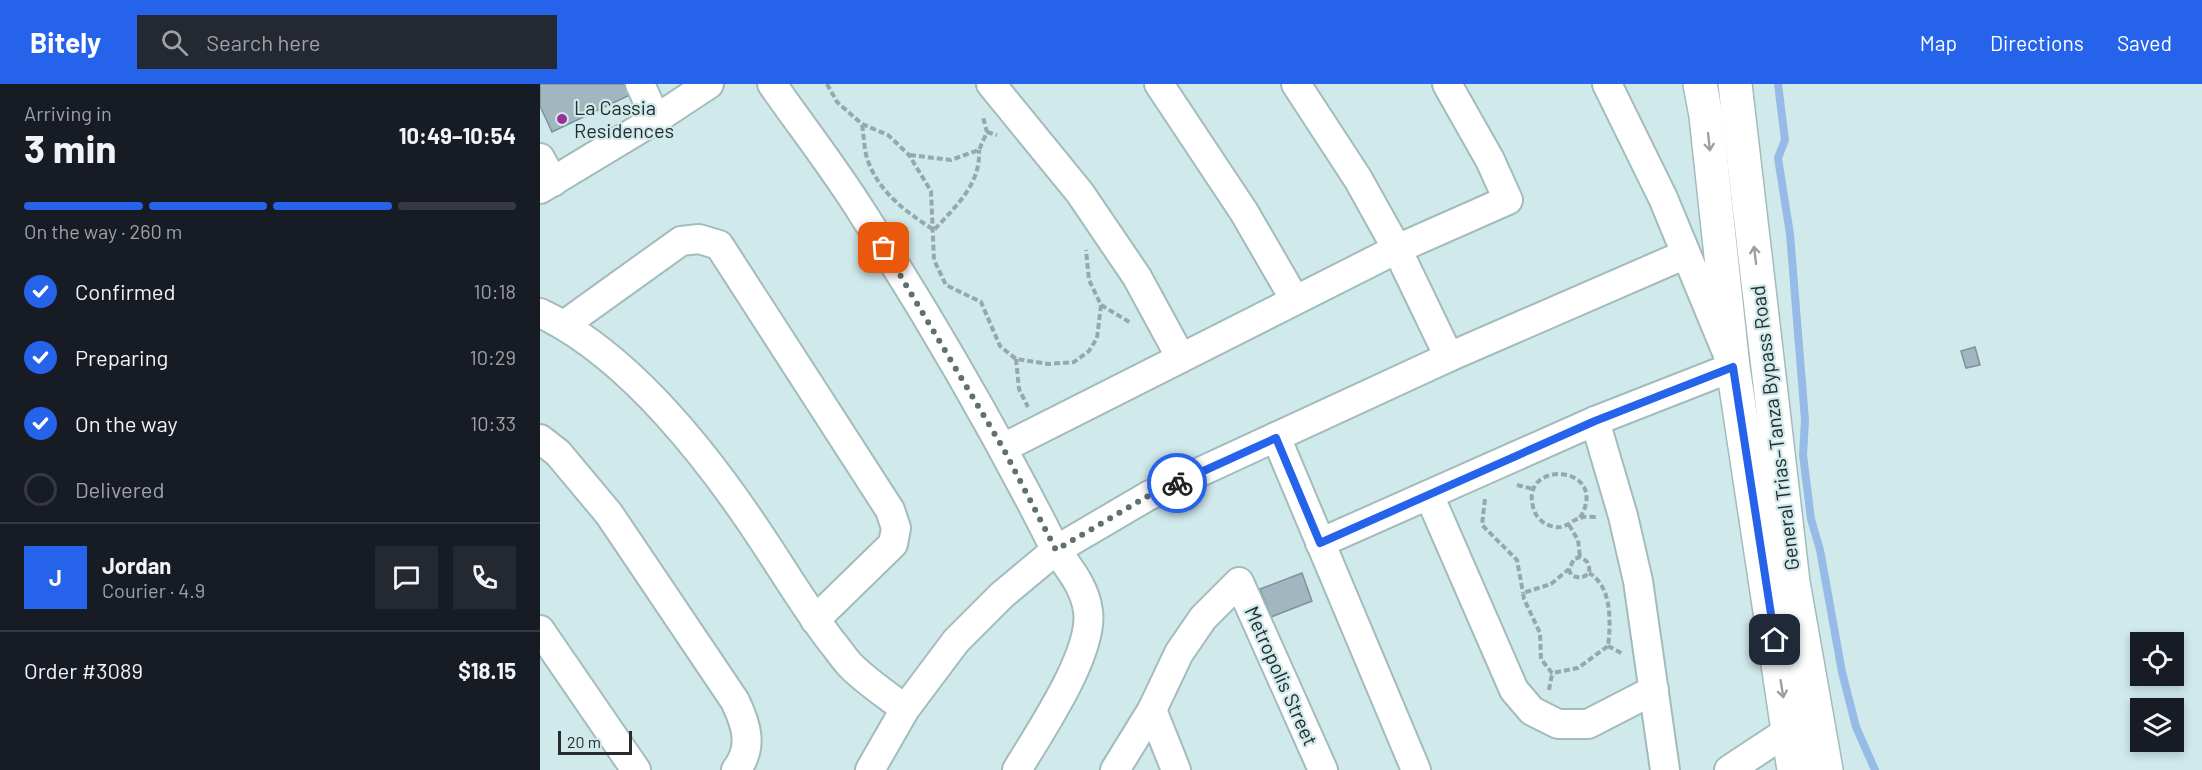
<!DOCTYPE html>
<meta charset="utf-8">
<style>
body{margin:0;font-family:Barlow,sans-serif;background:#242831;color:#f1f3f6;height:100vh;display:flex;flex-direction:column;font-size:22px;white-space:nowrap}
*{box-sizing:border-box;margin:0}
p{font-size:20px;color:#9ea1a6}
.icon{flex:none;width:33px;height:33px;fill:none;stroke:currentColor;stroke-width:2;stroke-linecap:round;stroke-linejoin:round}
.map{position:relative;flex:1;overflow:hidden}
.side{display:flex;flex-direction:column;background:#171b24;width:540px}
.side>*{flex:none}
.buttons{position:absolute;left:1590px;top:548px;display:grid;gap:12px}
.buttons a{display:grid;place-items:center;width:54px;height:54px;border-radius:0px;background:#171b24;box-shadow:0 3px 9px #0003;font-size:30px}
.scale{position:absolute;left:18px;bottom:15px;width:74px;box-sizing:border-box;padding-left:6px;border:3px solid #242d2e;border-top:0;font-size:16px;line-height:21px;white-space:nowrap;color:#242d2e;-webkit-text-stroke:4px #d0e9eb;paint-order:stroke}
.pin{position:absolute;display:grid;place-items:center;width:51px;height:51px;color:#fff;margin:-26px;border-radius:12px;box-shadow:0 3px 9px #0006}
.courier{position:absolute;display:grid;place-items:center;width:60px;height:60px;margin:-30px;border:4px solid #2563eb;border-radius:50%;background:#fff;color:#222;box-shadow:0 2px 8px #0007}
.head em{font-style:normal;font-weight:700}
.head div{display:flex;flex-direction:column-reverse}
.head{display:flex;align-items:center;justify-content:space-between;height:102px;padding:0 24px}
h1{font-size:39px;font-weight:700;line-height:45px}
.bar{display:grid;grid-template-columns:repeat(4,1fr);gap:9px 6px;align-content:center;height:72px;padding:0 24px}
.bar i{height:8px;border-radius:4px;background:#363941}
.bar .current{background:#2563eb}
.bar p{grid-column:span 4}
.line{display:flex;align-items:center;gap:15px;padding:0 24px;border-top:2px solid #363941}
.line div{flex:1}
.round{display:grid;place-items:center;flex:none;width:63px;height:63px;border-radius:0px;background:#242831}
ol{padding:0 24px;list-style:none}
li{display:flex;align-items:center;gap:18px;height:66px}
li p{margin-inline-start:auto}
li .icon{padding:6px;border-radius:50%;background:#2563eb;color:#fff;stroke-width:4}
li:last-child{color:#9ea1a6}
li i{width:33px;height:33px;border:3px solid #363941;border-radius:50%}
header{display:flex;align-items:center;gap:36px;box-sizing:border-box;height:84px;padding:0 30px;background:#2563eb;color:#fff}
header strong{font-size:28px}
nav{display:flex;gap:33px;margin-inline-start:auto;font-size:21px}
.search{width:420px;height:54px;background:#242831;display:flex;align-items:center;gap:15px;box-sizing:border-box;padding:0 21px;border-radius:0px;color:#9ea1a6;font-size:22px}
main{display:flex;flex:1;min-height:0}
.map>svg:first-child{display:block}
</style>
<header>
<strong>Bitely</strong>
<div class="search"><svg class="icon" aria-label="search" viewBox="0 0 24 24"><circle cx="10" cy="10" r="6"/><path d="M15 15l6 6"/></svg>Search here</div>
<nav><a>Map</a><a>Directions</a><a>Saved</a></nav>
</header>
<main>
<section class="side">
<div class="head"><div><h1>3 min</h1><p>Arriving in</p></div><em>10:49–10:54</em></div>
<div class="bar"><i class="current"></i><i class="current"></i><i class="current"></i><i></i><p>On the way · 260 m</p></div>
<ol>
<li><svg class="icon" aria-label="check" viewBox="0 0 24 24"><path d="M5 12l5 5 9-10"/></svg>Confirmed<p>10:18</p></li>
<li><svg class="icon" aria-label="check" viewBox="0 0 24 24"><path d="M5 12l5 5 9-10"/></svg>Preparing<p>10:29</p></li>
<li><svg class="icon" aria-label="check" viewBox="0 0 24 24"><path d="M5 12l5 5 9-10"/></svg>On the way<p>10:33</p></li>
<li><i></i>Delivered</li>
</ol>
<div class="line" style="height:108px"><b class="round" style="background:#2563eb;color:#fff">J</b><div><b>Jordan</b><p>Courier · 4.9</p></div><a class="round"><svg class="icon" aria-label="chat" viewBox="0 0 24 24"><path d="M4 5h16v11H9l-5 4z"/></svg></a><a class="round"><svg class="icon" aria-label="phone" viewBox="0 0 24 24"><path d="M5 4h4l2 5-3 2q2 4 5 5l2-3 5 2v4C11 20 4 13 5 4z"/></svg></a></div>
<div class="line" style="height:78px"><div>Order #3089</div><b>$18.15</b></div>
</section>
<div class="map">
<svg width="1662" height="686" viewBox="0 0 1662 686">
<rect width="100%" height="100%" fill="#d0e9eb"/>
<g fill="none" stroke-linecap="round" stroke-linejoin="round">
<polyline stroke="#97bbe7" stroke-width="8" points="1238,0 1245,56 1238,74 1250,150 1265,336 1263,371 1271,435 1280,466 1302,588 1316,643 1335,686"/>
</g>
<g fill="#a2b6c0" stroke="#7e929c" stroke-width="1.5">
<polygon points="0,0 84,0 90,11 12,48 0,22"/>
<polygon points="1435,263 1440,281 1426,284 1421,267"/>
<polygon points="762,489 772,517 731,533 720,505"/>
<polygon points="1614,620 1615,624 1600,624 1600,638 1596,639 1593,625"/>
</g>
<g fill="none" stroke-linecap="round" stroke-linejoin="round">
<g stroke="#a3bbbd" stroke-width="32">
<g id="street">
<polyline points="100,0 116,35"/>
<path d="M232,0C262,43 295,85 323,130C388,231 449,336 504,443C508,451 512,460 517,467C530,486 545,503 548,527C554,569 499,649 477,686"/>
<polyline points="451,0 540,109 597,193 641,274"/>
<polyline points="619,0 704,128 755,216"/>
<polyline points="756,0 818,95 857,165 909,273"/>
<polyline points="0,74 13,98"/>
<polyline points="0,105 116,35 169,0"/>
<path d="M0,229C91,272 173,379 227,462C248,494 268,527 291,557C298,565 304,575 311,582C327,598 347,611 365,625"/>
<polyline points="24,241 141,157 159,155 179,161 350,426 356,444 353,460 275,536"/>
<polyline points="1055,337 1083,432 1098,497 1125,686"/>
<polyline points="736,353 876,686"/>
<path d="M0,355L18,369L69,430L195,617C206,640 214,663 196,686"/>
<polyline points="463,364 857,165 968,116 950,76 907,0"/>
<polyline points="889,411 974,606 992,627 1018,640 1048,640 1114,606"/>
<polyline points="780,459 1055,337 1193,283 1123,114 1067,0"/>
<polyline points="0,546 96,686"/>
<polyline points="612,626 636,686"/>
<polyline points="330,686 365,625 416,557 462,511 516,466 608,412 909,273 1146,170"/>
<polyline points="575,686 612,626 639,569 663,534 699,498 783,686"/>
<polyline points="1189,686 1248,647"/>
</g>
</g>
<g stroke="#a3bbbd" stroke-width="36">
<g id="secondary">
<polyline points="1160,0 1166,32 1193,283 1254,686"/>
<polyline points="1195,0 1253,498 1286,686"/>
</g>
</g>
<g stroke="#95a8aa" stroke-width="4" stroke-dasharray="6 3" stroke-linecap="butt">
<polyline points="287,0 297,18 322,40 348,51 369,71 391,107 394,176 406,201 441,218 460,262 476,275 509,280 534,278 549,267 557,254 561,221 549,196 546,166"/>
<path d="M322,41C324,52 324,64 327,74C338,108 366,128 394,146C416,122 441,100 439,66"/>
<polyline points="447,48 457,51"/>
<polyline points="370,71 411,76 439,66 447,48 443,33"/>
<polyline points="561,221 591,239"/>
<polyline points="476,275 479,305 488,323"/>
<polyline points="977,401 993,405"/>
<polyline points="945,415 942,441 977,476 983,509"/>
<path d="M1040,434C1072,380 976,374 994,426C997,435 1005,441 1014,443C1026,445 1030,437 1040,434C1045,432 1053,433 1058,433"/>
<polyline points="1029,441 1038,456 1040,473"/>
<path d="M1029,485L1031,491C1039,495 1043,494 1049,489C1050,480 1048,477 1040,473L1034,475L1029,485L1011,500L983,509L984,515L1000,549L1001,575L1012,589L1038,584L1068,562C1071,538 1072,502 1049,489"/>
<polyline points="1068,562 1083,570"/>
<polyline points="1009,606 1012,590"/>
</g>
<use href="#street" stroke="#fff" stroke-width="28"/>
<use href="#secondary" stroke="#fff" stroke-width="33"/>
</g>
<defs><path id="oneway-shaft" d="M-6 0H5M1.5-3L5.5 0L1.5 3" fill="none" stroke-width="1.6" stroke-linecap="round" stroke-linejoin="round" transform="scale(1.5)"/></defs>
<g stroke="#9ca0a1">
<use href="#oneway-shaft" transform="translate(1169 58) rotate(84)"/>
<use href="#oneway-shaft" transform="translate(1215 171) rotate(-97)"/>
<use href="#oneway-shaft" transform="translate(1242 605) rotate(81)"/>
</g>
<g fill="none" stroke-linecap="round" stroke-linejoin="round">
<polyline stroke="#606f70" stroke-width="6" stroke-dasharray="0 10.8" points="344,164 463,364 516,466 608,412 637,399"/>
<polyline stroke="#2563eb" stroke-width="8" points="637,399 736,354 780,459 1055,337 1193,283 1235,556"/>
</g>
<circle fill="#9b3397" stroke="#d0e9eb" stroke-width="2" cx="22" cy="35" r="6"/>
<g text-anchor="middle" stroke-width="4.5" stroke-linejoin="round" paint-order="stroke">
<g font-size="20" fill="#242d2e" stroke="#d0e9eb" text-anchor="start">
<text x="34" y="31">La Cassia<tspan x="34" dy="23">Residences</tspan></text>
</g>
<g font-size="20" fill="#242d2e" stroke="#d0e9eb">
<text transform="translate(1235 344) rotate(-97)" y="7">General Trias–Tanza Bypass Road</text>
<text transform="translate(741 592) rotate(66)" y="7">Metropolis Street</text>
</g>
</g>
</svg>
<div class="buttons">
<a><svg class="icon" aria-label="locate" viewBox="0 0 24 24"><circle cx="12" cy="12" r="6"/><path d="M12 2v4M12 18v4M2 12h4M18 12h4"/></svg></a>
<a><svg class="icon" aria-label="layers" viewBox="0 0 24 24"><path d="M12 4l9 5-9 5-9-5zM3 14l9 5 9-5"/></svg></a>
</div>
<div class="scale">20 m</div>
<div class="pin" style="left:344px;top:164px;background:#ea580c"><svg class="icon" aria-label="bag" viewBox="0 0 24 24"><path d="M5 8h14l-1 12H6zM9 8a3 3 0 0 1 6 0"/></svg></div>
<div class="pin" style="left:1235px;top:556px;background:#1f2937"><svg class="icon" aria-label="home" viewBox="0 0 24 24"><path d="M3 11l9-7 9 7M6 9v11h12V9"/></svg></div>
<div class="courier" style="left:637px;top:399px"><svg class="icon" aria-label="bike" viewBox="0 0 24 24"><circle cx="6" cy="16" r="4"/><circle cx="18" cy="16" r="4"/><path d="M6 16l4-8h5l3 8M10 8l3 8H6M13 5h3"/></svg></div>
</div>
</main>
